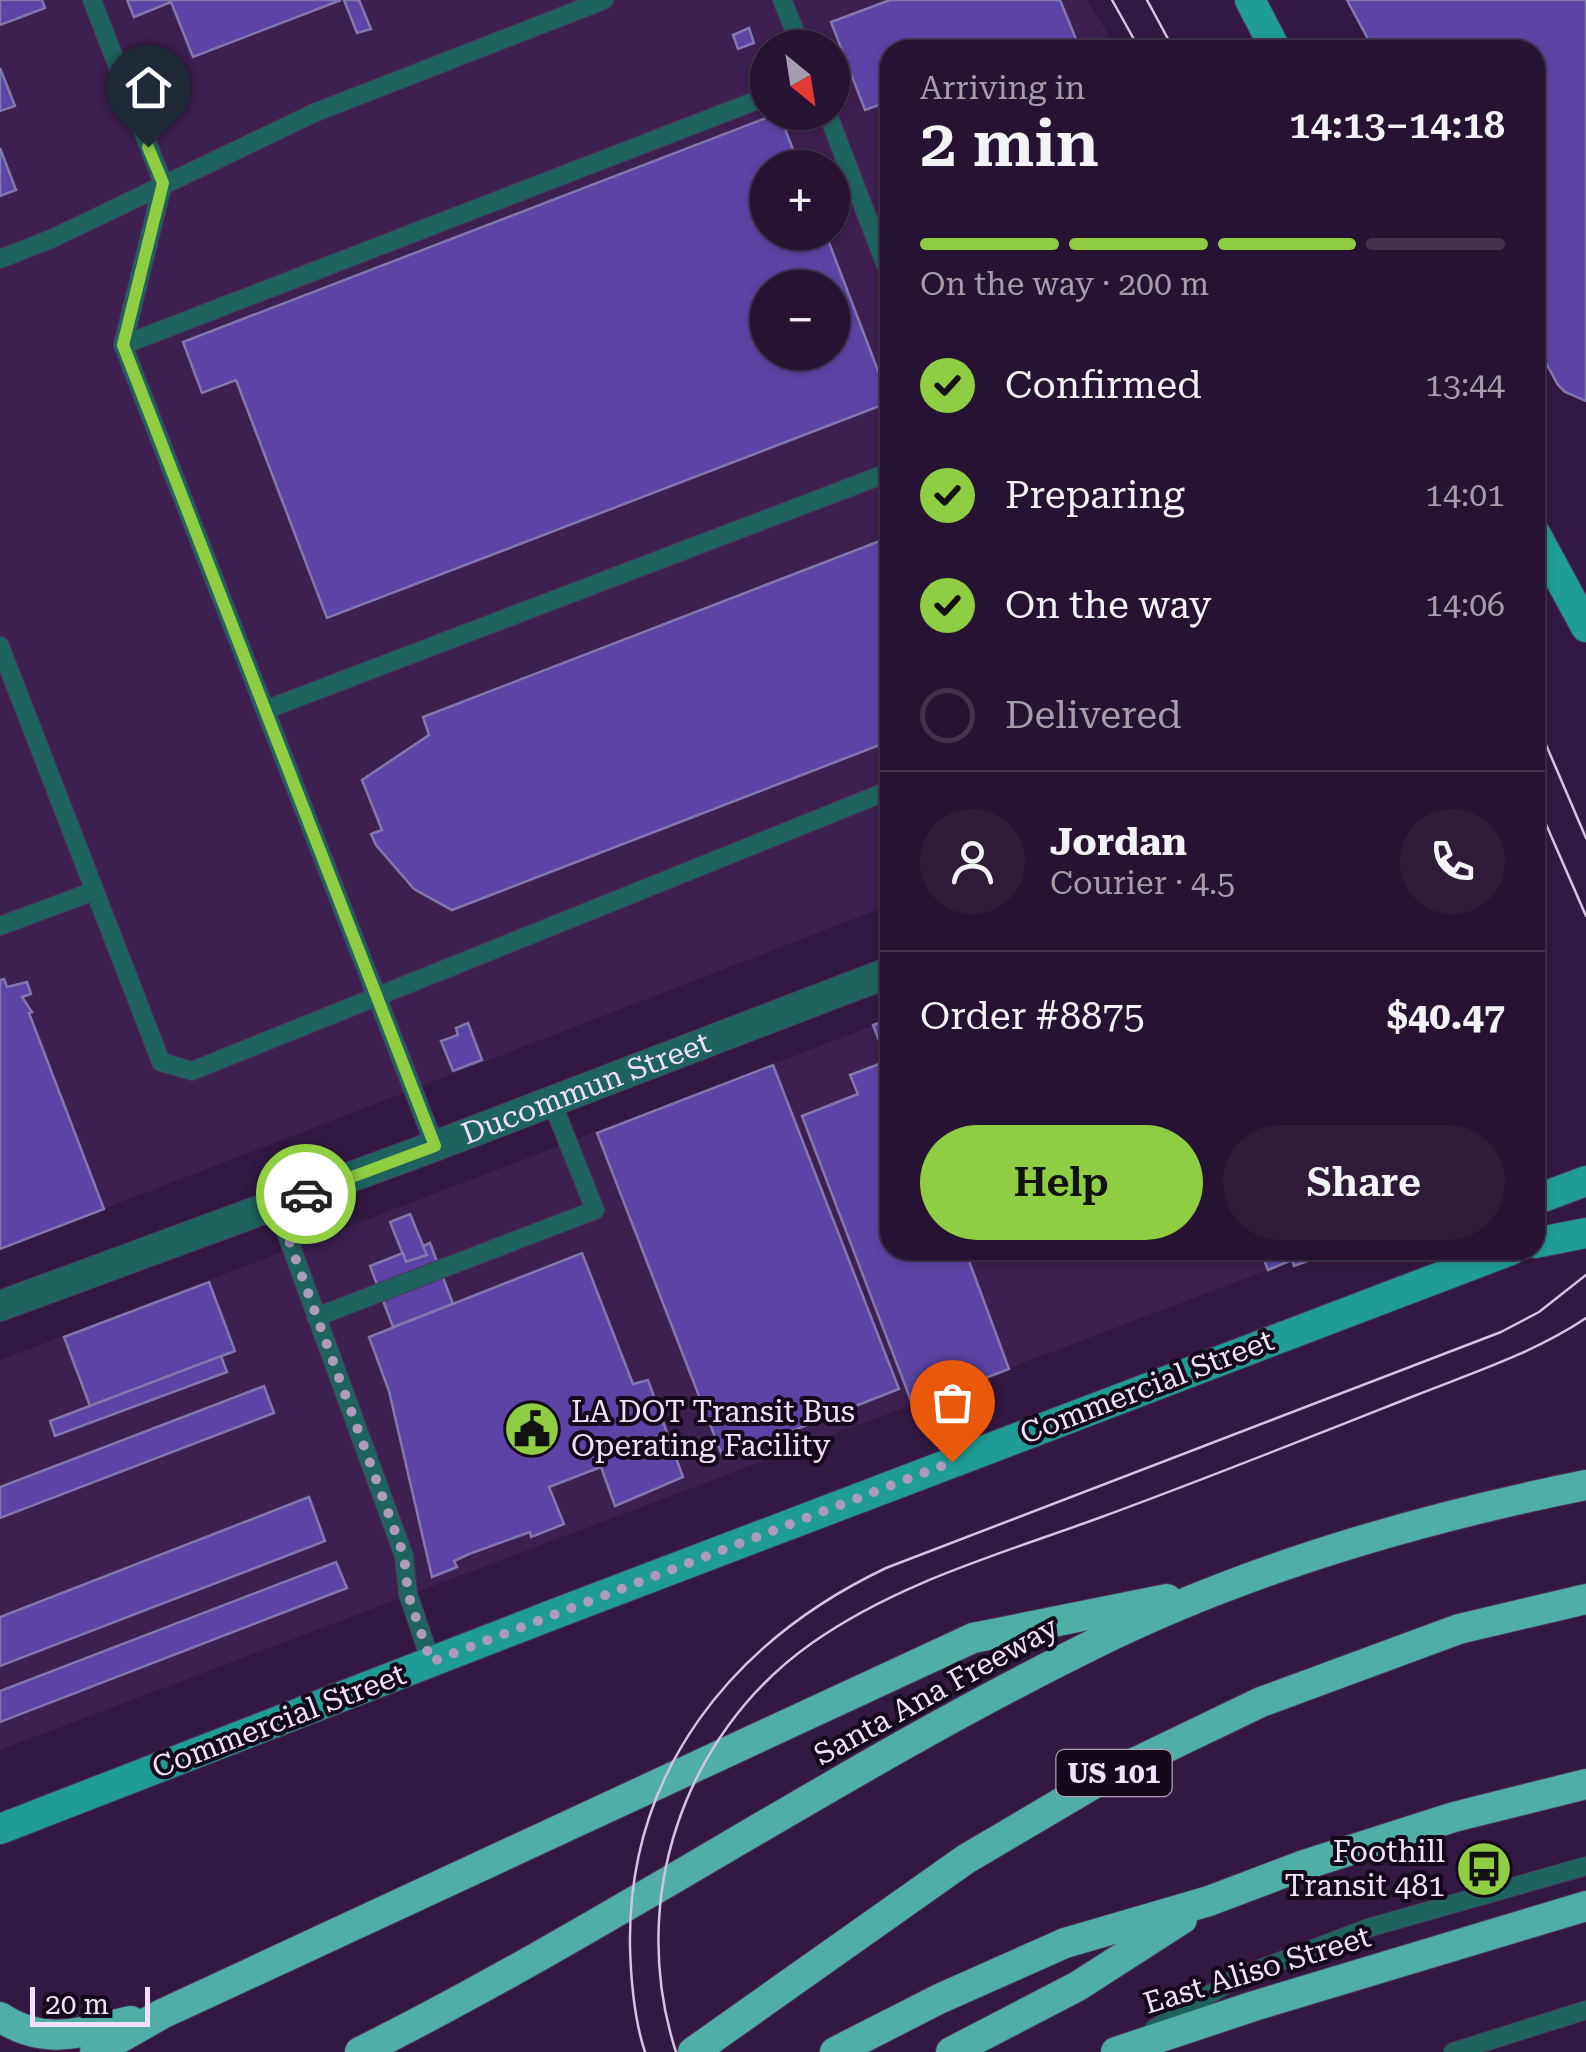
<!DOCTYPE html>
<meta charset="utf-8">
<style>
body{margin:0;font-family:"Roboto Serif",serif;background:#2e1b3a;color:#f1f3f6;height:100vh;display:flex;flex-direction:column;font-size:38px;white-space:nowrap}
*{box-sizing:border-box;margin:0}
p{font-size:32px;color:#a49eac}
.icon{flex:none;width:55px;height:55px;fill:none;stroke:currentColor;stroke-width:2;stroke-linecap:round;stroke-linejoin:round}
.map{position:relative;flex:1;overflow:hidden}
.panel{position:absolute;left:880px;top:40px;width:665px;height:1220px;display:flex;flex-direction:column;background:#261232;border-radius:30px;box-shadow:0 2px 8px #0004,0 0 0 2px #42324d}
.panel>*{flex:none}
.needle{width:65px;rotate:150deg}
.controls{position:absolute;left:750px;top:30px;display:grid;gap:20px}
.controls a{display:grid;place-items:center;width:100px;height:100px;border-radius:50%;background:#261232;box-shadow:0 2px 8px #0004,0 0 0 2px #42324d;font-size:50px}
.scale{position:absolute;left:30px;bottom:25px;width:120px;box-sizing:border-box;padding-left:10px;border:5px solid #f0e0fc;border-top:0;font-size:28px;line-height:35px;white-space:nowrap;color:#f0e0fc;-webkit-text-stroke:8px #14091b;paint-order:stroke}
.pin{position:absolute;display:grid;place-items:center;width:85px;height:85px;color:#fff;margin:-102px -42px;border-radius:50% 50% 50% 0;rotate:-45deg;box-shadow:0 0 10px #0007}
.pin .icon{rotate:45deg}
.courier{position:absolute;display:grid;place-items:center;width:100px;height:100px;margin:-50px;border:8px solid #8fcd42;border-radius:50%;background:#fff;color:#222;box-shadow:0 2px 12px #0007}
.overview em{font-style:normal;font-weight:600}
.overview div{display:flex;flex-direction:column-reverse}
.overview{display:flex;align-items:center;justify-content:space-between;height:170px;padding:0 40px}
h1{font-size:65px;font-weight:600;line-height:75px}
.bar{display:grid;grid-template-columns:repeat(4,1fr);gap:15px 10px;align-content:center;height:120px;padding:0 40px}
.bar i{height:12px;border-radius:8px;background:#42324d}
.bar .selected{background:#8fcd42}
.bar p{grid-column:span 4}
.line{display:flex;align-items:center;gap:25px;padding:0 40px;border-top:2px solid #42324d}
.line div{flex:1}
.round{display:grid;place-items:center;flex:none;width:105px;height:105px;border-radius:52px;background:#2e1b3a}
ol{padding:0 40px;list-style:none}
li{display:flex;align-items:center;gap:30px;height:110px}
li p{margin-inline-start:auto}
li .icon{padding:10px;border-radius:50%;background:#8fcd42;color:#111;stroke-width:4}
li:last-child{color:#a49eac}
li i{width:55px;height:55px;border:5px solid #42324d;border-radius:50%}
.button{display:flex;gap:20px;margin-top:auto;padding:20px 40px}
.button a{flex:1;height:115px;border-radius:60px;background:#8fcd42;color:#111;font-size:40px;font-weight:600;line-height:115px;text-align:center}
.button a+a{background:#2e1b3a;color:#f1f3f6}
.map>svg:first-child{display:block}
</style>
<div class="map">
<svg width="1586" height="2052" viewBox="0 0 1586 2052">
<rect width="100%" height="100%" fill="#321842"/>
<g fill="#3d1f50" fill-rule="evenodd">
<path d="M0,0H1087L1118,50H890V905L0,1249ZM768,48H832V112H768ZM768,168H832V232H768ZM768,288H832V352H768Z"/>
<polygon points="890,1019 890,1250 1260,1250 1268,1270 0,1750 0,1360"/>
</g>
<g fill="#5b44a5" stroke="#8179ae" stroke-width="2.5" fill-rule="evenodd">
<polygon points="0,0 42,0 45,8 0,25"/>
<polygon points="127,0 341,0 193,57 171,2 134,17"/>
<polygon points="344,0 359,0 371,29 357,33"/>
<polygon points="890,0 1060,0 1076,39 1048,50 890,50 890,101 865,110 831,22"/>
<polygon points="1347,0 1586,0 1586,401 1565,392 1558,385 1535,343 1535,50 1374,50"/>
<polygon points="749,28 754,43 738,49 733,35"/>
<polygon points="0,68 15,106 0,111"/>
<path d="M779,113L800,168H768V232H825L890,402L327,618L236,380L202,393L183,342ZM768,288H832V352H768Z"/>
<polygon points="0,148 16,190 0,196"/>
<polygon points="890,537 890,741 452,910 414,889 376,845 371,834 382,830 362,780 429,735 423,717"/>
<polygon points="4,979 7,987 27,982 31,994 22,997 32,1012 29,1013 104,1209 0,1249 0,980"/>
<polygon points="890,1019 890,1250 965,1250 1009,1369 913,1406 802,1116 858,1094 850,1075 887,1061 873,1025"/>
<polygon points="468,1023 482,1060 453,1071 441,1041 458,1035 456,1028"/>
<polygon points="773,1065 899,1389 723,1458 597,1133"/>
<polygon points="410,1214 427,1255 406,1262 390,1222"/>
<polygon points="430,1243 453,1304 393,1327 370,1266 403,1253 406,1262 427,1255 423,1246"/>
<polygon points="1260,1250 1326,1250 1328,1254 1294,1266 1292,1260 1268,1270"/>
<polygon points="582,1253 633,1384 648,1380 683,1477 615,1506 601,1467 549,1487 564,1524 531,1537 530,1532 469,1554 454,1561 457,1567 432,1577 389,1391 369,1337"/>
<polygon points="209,1282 235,1351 90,1406 64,1337"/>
<polygon points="221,1356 227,1372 55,1436 50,1421"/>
<polygon points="264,1386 274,1413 0,1518 0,1487"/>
<polygon points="309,1497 325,1541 0,1666 0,1617"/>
<polygon points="336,1562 347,1588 0,1722 0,1691"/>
</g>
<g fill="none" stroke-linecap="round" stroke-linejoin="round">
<g stroke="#4d345c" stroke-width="20">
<g id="lane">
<polyline points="92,0 163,183 123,345 435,1146"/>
<polyline points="782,0 802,48"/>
<polyline points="827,112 890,276"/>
<polyline points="0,259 51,239 314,113 604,0"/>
<polyline points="123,345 768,96"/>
<polyline points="0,646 161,1062 192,1071 890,790"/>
<polyline points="265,710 890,472"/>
<polyline points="0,926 94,891"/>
<polyline points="276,1205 404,1556 408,1594 431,1662"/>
<polyline points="316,1317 595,1210 552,1102"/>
<polyline points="1154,2029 1236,1978 1368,1928 1586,1866"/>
<polyline points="1453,2052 1586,2010"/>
</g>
</g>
<g stroke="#4d345c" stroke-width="32">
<g id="street">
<path id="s1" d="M0,1306L435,1146L890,972"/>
</g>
</g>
<g stroke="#4d345c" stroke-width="32">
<g id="primary">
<polyline points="1250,0 1276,50"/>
<polyline points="1535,533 1586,627"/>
<polyline points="1535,1200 1586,1181"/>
<polyline points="1535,1243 1586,1233"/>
<polyline points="0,1829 557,1613 1511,1250"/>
</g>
</g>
<g stroke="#4d345c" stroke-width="32">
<g id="highway">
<path d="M0,2017C45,2047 82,2032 131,2021"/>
<polyline points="95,2052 162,2014 973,1638 1167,1599"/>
<path d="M360,2052C610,1927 842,1768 1092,1645C1247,1568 1417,1519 1586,1485"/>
<polyline points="693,2052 966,1859 1105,1777 1261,1702 1459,1629 1586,1599"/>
<polyline points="835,2052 939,1999 1065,1943 1209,1901 1304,1865 1454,1817 1586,1784"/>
<polyline points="951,2052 1078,1986 1182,1919"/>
<polyline points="1116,2052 1254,2006 1586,1906"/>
</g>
</g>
<use href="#lane" stroke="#1e6360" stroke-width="18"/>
<use href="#street" stroke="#1e6360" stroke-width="30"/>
<use href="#primary" stroke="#1f9c96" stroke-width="30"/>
<use href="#highway" stroke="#4faea8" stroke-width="30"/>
<g stroke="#d5c3e1" stroke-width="2.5">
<polyline points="1112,0 1140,50"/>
<polyline points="1147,0 1174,50"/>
<polyline points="1535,719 1586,838"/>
<polyline points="1535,799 1586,916"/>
<path d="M645,2052C634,2019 631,1982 630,1947C627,1771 733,1641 886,1568L1501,1332L1539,1312L1586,1275"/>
<path d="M676,2052C627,1901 683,1734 812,1643C897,1583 1000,1554 1096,1519C1203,1480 1308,1438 1414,1396C1472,1373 1534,1353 1586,1318"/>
</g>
</g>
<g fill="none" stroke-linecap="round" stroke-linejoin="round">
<polyline stroke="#ae9abb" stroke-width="10" stroke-dasharray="0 18" points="306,1194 276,1205 404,1556 408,1594 431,1662 952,1462"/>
<polyline stroke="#8fcd42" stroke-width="12" points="148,147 163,183 123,345 435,1146 306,1194"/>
</g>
<defs>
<g id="civic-disc" transform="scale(2.875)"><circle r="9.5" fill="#8fcd42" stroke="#14091b"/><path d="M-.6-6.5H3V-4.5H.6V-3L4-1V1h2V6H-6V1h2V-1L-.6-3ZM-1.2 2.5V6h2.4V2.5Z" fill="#111"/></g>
<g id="bus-disc" transform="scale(2.875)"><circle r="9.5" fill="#8fcd42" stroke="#14091b"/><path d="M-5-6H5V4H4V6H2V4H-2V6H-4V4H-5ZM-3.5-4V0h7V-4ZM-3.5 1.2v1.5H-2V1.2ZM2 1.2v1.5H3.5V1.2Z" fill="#111"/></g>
</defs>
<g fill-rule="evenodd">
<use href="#civic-disc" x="532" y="1429"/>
<use href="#bus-disc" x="1484" y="1869"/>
</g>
<g text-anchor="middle" stroke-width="8" stroke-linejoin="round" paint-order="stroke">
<rect fill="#14091b" stroke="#aea0b8" stroke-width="2.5" x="1056.5" y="1750" width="115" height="46" rx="8"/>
<g font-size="28" font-weight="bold" fill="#f0e0fc">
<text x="1114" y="1783">US 101</text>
</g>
<g font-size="30" fill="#f0e0fc" stroke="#14091b">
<text dy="10" stroke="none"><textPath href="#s1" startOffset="625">Ducommun Street</textPath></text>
<text transform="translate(1147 1387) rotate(-21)" y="10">Commercial Street</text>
<text transform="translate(936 1691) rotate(-29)" y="10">Santa Ana Freeway</text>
<text transform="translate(279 1721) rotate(-21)" y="10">Commercial Street</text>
<text transform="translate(1257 1970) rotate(-17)" y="10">East Aliso Street</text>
</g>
<g font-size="30" fill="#f0e0fc" stroke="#14091b" text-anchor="start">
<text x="571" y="1422">LA DOT Transit Bus<tspan x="571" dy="34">Operating Facility</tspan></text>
<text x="1445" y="1862" text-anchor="end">Foothill<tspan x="1445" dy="34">Transit 481</tspan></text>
</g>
</g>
</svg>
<div class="controls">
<a><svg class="needle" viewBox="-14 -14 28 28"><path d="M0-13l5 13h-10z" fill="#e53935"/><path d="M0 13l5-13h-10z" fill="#a49eac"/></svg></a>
<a>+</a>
<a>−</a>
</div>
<div class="scale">20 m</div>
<div class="pin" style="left:952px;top:1462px;background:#ea580c"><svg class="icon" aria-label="bag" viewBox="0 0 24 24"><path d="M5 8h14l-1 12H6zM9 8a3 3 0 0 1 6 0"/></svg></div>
<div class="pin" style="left:148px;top:147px;background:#1f2937"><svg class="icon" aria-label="home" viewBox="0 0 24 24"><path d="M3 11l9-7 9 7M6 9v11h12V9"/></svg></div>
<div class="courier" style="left:306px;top:1194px"><svg class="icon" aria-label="car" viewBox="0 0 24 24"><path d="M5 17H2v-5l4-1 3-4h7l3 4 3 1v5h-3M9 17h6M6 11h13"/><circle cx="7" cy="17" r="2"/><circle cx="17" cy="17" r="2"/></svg></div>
<section class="panel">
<div class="overview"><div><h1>2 min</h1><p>Arriving in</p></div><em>14:13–14:18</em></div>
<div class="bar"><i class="selected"></i><i class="selected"></i><i class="selected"></i><i></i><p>On the way · 200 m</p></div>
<ol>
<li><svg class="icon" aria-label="check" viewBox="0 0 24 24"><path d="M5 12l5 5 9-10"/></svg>Confirmed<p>13:44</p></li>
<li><svg class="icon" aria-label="check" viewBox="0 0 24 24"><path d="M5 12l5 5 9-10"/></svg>Preparing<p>14:01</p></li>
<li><svg class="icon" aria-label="check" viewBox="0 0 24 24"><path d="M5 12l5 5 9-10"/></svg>On the way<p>14:06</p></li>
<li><i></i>Delivered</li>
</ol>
<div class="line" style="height:180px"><a class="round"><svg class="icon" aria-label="person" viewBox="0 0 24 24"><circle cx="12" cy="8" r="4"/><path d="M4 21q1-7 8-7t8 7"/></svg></a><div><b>Jordan</b><p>Courier · 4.5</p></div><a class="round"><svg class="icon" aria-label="phone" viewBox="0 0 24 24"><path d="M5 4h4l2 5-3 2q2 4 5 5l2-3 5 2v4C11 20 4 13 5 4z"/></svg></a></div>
<div class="line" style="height:130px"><div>Order #8875</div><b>$40.47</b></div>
<div class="button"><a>Help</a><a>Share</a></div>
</section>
</div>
